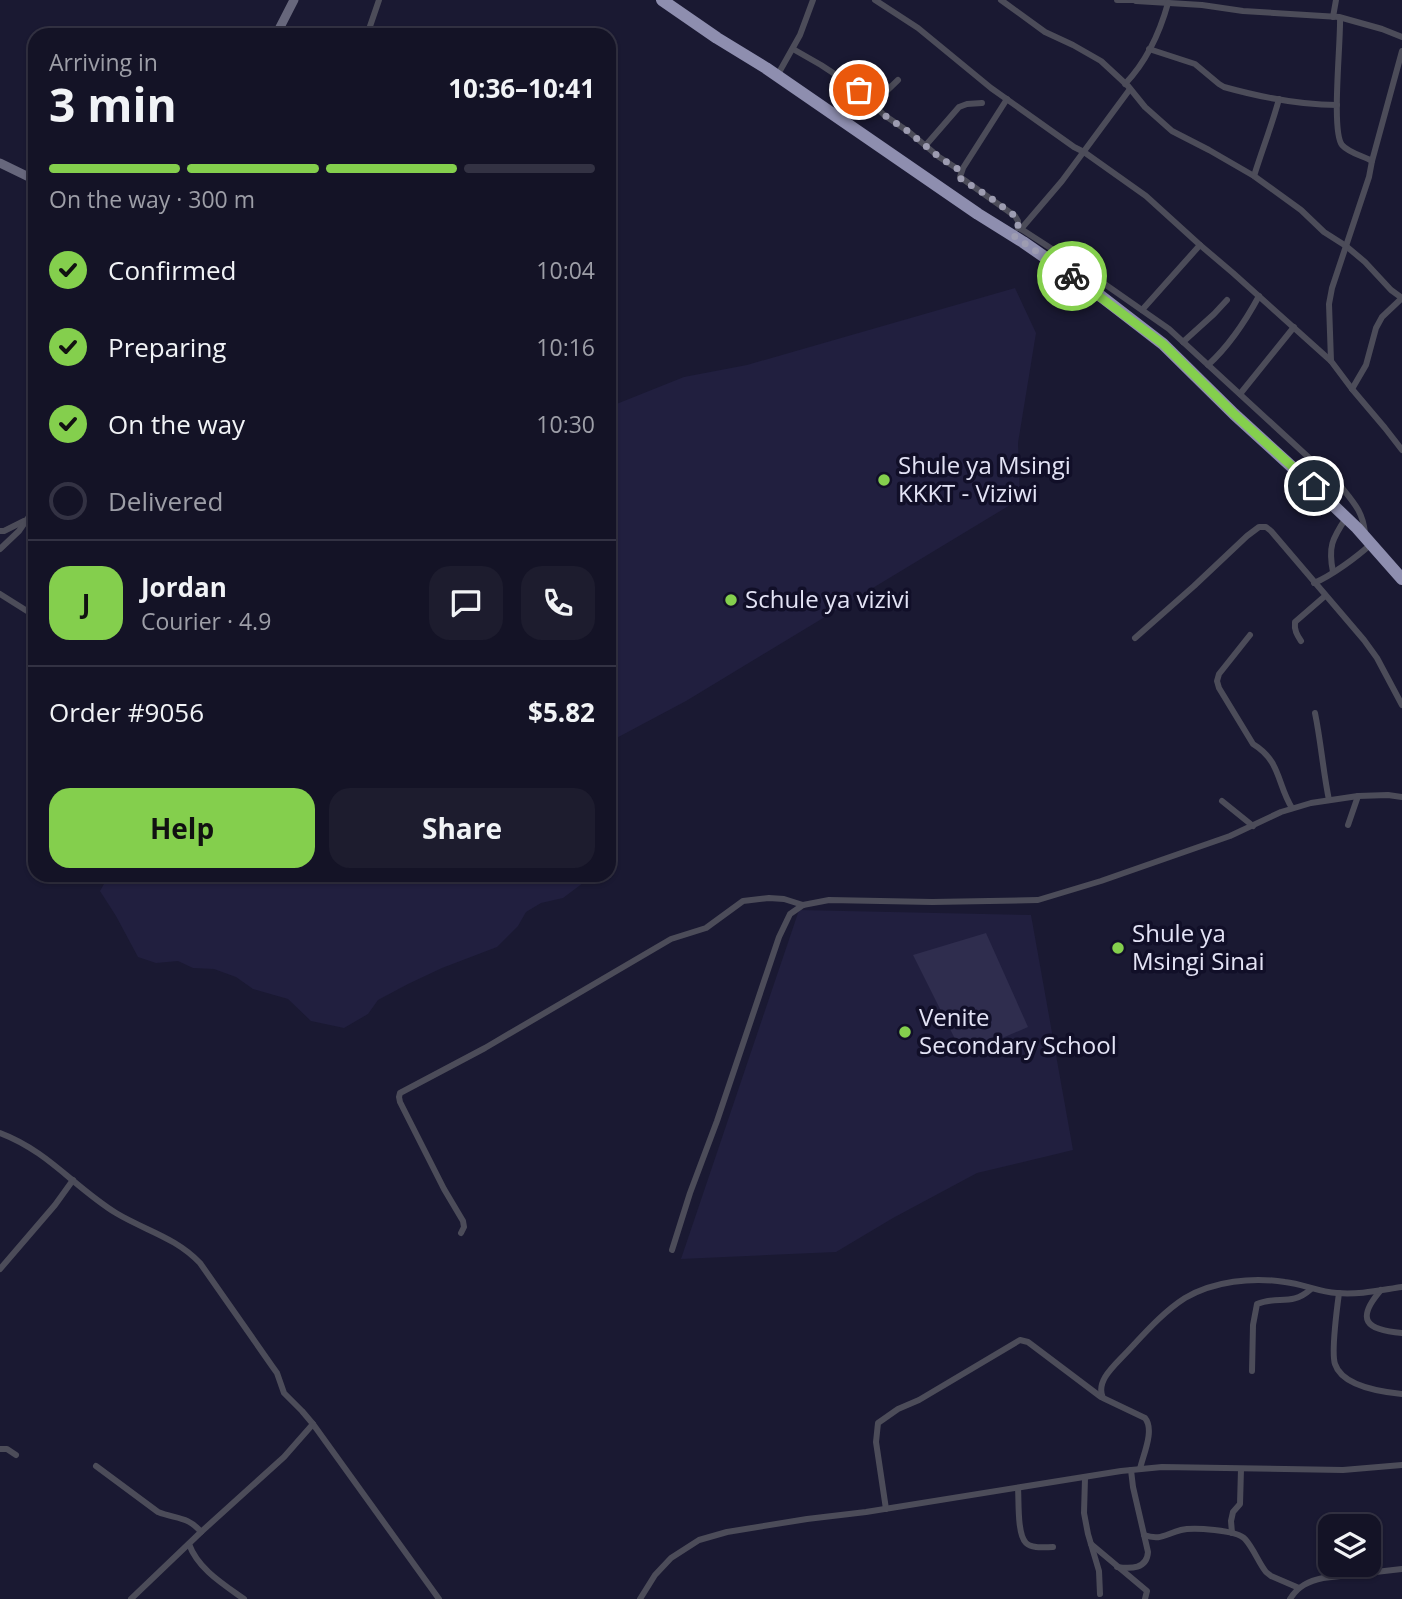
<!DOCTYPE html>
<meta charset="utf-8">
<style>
body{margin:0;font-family:"Open Sans",sans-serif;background:#1d1c2e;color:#f1f3f6;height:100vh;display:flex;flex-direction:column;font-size:26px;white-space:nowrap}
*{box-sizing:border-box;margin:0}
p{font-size:23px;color:#9d9ea7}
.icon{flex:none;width:38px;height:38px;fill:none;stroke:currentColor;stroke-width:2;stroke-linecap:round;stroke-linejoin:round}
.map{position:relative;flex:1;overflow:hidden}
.side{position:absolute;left:28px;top:28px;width:588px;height:854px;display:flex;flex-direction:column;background:#141326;border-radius:21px;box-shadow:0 2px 5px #0004,0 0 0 2px #333243}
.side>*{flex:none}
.fabs{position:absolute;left:1318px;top:1514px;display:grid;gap:14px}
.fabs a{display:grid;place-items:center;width:63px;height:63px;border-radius:14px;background:#141326;box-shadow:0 2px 5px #0004,0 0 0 2px #333243;font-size:35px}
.pin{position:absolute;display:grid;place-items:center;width:60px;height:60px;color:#fff;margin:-30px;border:4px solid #fff;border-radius:50%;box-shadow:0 2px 7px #0007}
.courier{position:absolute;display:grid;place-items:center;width:70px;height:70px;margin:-35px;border:5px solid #84cf4d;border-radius:50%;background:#fff;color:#222;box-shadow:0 2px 9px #0007}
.head em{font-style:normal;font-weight:700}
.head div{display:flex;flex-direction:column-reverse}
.head{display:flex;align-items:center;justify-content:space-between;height:119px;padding:0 21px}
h1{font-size:46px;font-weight:700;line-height:52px}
.bar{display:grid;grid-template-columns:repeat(4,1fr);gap:10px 7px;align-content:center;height:84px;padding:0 21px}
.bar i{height:9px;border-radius:5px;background:#333243}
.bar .selected{background:#84cf4d}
.bar p{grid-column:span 4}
.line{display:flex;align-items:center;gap:18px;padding:0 21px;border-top:2px solid #333243}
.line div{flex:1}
.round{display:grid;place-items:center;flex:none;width:74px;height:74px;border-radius:21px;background:#1d1c2e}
ol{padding:0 21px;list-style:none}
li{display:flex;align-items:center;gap:21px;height:77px}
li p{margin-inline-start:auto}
li .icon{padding:7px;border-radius:50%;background:#84cf4d;color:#111;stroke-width:4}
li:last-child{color:#9d9ea7}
li i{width:38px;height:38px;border:4px solid #333243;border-radius:50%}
.primary-button{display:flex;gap:14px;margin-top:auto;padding:14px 21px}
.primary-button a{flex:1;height:80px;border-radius:21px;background:#84cf4d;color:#111;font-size:28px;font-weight:700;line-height:80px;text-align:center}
.primary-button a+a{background:#1d1c2e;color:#f1f3f6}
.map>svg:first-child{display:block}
</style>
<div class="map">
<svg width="1402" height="1599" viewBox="0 0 1402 1599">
<rect width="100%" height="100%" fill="#1a1932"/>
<g fill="#211f3f">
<polygon points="1015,288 1036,333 1018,443 1020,499 686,701 609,742 609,407 684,377 747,365"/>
<polygon points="109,875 579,875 583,883 563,898 541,903 526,912 518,926 497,947 442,968 408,984 378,1000 368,1014 344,1028 311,1021 288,999 253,989 236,977 214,969 193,968 178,961 156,963 138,957 116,916 100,891"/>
<polygon points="799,910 1031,915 1073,1150 977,1173 893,1218 836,1252 681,1259"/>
</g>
<polygon fill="#2f2d4e" points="986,933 1028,1027 963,1055 913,955"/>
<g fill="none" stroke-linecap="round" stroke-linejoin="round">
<g stroke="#4c4c59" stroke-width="6">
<polyline points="875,0 918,28 991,88 1074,147 1084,152 1146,196 1200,245 1233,273 1331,361 1352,389 1385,428 1402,450"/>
<polyline points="1001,0 1045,32 1073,45 1101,61 1128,86 1145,107 1172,131 1209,150 1254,176 1301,210 1324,232 1346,246 1365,262 1391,290 1402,298 1382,317 1376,328 1366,365 1352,389"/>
<polyline points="1117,0 1137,0"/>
<polyline points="1136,1 1202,5 1243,11 1339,17 1382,29 1402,37"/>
<polyline points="1333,17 1336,0"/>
<path d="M1340,18C1341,41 1331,131 1342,145C1349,153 1363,156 1372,161"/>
<polyline points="367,35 379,0"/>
<polyline points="793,49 821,65 859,90 884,115 909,132 939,157 961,171"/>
<path d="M1149,49L1195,64L1219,84L1224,87C1260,97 1299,105 1337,105"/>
<polyline points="777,76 800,35 813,0"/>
<path d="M1125,84C1146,62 1160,32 1168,3"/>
<polyline points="1007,99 963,168 960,177 1015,216 1018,221 1018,228"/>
<polyline points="873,104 898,80"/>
<polyline points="926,145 959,107 967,104 982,103"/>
<path d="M1254,176C1262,150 1272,125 1279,99"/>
<path d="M1018,227L1086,271L1169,329L1343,489C1355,504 1363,513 1365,533"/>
<polyline points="1021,229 1062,181 1130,89"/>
<polyline points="1142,310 1200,245"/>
<polyline points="1183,342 1214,314 1227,300"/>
<polyline points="1331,361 1329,304 1332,288 1369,177 1372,161 1402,51"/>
<path d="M1208,365C1230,345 1245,322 1259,296"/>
<polyline points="1240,394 1294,327"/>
<polyline points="0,531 4,531 24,521"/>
<polyline points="0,549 19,531 35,508"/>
<path d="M1333,572C1328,547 1332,539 1346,518"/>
<path d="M1314,583C1331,576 1357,557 1371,544"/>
<polyline points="0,594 35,616"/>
<path d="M1250,635L1219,674L1217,681L1219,688L1253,744C1281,761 1277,784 1292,808"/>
<polyline points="1135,638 1194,586 1247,536 1259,527 1266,527 1271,531 1364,640 1377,658 1402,705"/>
<path d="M1301,641C1297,635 1294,630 1295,622L1325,596"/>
<path d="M1315,713C1321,742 1323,771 1329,800"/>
<polyline points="1222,801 1253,826"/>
<polyline points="1348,825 1358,796"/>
<path d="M0,1133C48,1151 74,1187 116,1213C146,1231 175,1237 200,1263L272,1366L277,1373L284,1393L302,1411L313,1424L439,1599"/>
<polyline points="461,1233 464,1227 463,1221 444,1189 400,1102 399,1097 400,1093 485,1048 671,939 706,928 743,901 769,898 784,899 803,905"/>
<polyline points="672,1250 690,1193 717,1121 779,937 790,914 803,905 829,900 932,902 1038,900 1101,881 1230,836 1281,812 1311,803 1358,796 1388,795 1402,797"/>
<polyline points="0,1269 55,1205 73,1180"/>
<path d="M1381,1290C1355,1320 1366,1330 1402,1333"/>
<path d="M1339,1293C1337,1308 1331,1352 1335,1364C1342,1386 1382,1392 1402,1394"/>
<path d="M1252,1371L1253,1325L1257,1304C1278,1295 1291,1307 1311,1289"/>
<polyline points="0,1449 7,1449 16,1455"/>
<path d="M96,1466L158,1512C175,1519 188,1516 201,1532"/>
<path d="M1140,1469C1143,1455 1155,1430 1145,1418L1103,1398C1095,1381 1115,1365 1126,1353C1144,1334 1163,1312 1185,1298C1214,1281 1252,1277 1285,1282C1303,1284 1319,1292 1337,1293C1359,1295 1381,1290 1402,1287"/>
<polyline points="1085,1478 1084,1513 1088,1534 1099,1571 1100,1594"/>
<path d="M1018,1488C1019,1501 1017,1534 1026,1543C1032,1549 1045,1547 1053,1547"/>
<polyline points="886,1509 876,1442 878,1423 898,1409 919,1400 1020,1340 1028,1342 1101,1397"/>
<polyline points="1232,1533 1231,1521 1233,1512 1240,1504 1241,1469"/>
<path d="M1144,1535C1161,1541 1165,1534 1181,1530C1193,1527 1237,1530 1245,1539C1254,1549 1258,1562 1266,1572L1271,1576L1299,1588"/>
<path d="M189,1544C198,1569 223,1584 244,1599"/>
<polyline points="1091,1544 1147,1591 1145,1599"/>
<path d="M1117,1567C1131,1569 1147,1569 1148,1552L1133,1487L1131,1470"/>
<polyline points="131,1599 201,1532 284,1457 313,1424"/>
<polyline points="640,1599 655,1575 671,1558 699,1540 727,1532 807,1519 866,1512 1121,1471 1162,1467 1343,1470 1402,1465"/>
<path d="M1290,1599C1298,1586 1309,1581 1323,1578L1402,1569"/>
</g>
<g stroke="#67677c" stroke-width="9">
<polyline points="276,35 294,0"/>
<polyline points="0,163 35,180"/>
</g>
<polyline stroke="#8e8eaf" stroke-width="12" points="662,0 717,38 766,68 978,214 1023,242 1102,297 1163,344 1234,414 1314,487 1357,528 1402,579"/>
</g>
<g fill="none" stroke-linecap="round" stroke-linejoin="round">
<path stroke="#9d9cb1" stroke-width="7" stroke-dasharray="0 12.6" d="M859,90L884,115L909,132L939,157L961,171L960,174L961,179L988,196L1015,216C1020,224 1018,229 1014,236L1072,276"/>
<polyline stroke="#84cf4d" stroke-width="9" points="1072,276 1163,344 1234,414 1314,486"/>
</g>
<g fill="#84cf4d" stroke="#110f28" stroke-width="2.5">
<circle cx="884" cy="480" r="7"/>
<circle cx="731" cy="600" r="7"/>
<circle cx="1118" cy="948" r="7"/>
<circle cx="905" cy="1032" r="7"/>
</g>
<g text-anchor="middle" stroke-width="7" stroke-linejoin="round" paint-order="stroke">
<g font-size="24" fill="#e3e3f5" stroke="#110f28" text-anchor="start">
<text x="898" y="474">Shule ya Msingi<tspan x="898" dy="28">KKKT - Viziwi</tspan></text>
<text x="745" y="608">Schule ya vizivi</text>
<text x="1132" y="942">Shule ya<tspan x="1132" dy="28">Msingi Sinai</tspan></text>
<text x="919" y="1026">Venite<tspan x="919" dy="28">Secondary School</tspan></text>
</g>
</g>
</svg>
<div class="fabs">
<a><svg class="icon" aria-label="layers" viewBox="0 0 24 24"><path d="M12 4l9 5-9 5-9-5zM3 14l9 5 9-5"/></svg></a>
</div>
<div class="pin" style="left:859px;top:90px;background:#ea580c"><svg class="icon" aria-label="bag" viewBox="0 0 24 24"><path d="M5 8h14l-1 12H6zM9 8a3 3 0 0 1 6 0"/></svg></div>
<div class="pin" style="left:1314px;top:486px;background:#1f2937"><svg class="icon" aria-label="home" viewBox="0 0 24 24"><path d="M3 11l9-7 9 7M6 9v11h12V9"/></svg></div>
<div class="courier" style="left:1072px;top:276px"><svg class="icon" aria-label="bike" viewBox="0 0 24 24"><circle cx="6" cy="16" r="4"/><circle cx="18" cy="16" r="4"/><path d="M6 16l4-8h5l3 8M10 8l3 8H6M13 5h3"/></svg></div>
<section class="side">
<div class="head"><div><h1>3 min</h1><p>Arriving in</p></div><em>10:36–10:41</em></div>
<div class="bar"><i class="selected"></i><i class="selected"></i><i class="selected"></i><i></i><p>On the way · 300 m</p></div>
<ol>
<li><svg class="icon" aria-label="check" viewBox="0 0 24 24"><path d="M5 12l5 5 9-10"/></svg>Confirmed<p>10:04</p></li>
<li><svg class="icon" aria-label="check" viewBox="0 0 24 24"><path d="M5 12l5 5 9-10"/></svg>Preparing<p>10:16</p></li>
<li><svg class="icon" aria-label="check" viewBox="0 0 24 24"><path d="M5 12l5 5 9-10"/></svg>On the way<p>10:30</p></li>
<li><i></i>Delivered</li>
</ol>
<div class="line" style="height:126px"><b class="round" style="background:#84cf4d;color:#111">J</b><div><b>Jordan</b><p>Courier · 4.9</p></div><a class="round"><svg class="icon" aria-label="chat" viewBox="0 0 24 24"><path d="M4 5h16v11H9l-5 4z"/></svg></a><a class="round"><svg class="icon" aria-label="phone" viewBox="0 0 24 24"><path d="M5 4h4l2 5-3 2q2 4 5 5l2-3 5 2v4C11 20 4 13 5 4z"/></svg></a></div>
<div class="line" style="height:91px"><div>Order #9056</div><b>$5.82</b></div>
<div class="primary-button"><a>Help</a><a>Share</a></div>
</section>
</div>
